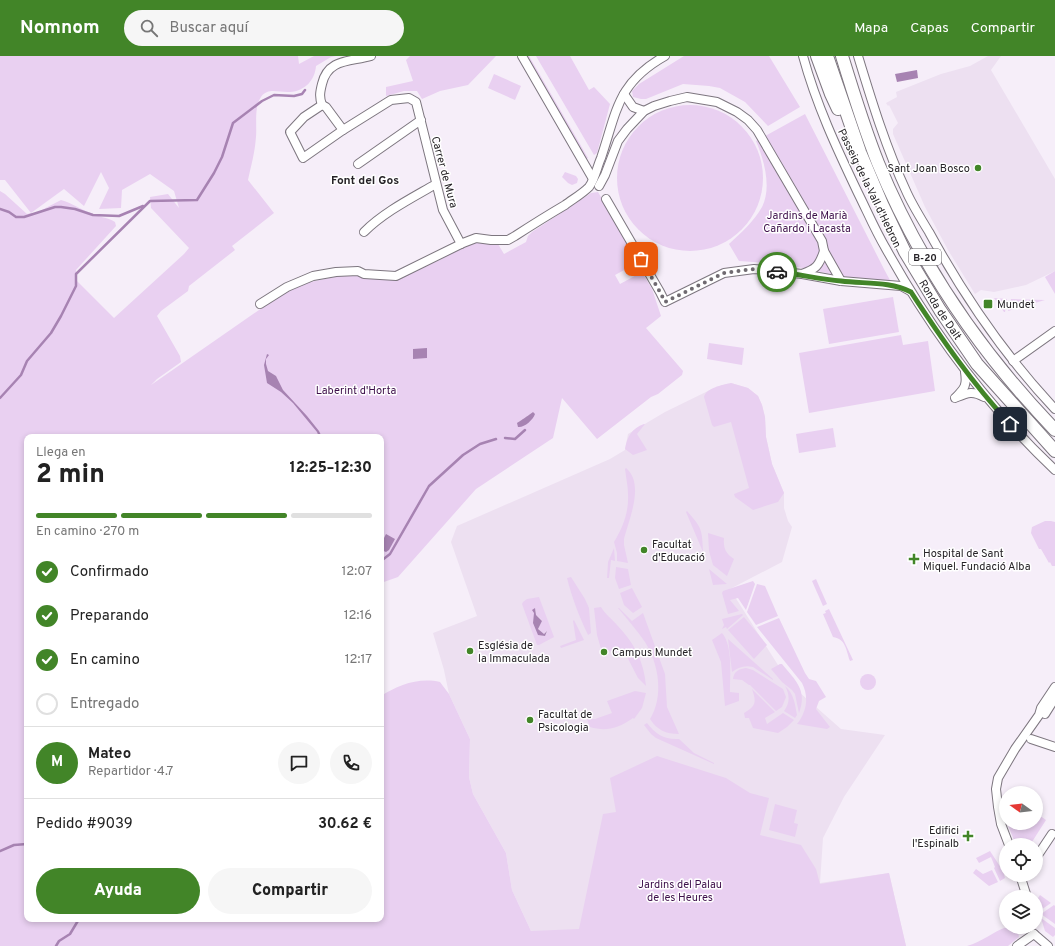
<!DOCTYPE html>
<html lang="es">
<meta charset="utf-8">
<style>
body{margin:0;font-family:Overpass,sans-serif;background:#f6f6f6;color:#222;height:100vh;display:flex;flex-direction:column;font-size:15px;white-space:nowrap}
*{box-sizing:border-box;margin:0}
p{font-size:13px;color:#767676}
.icon{flex:none;width:22px;height:22px;fill:none;stroke:currentColor;stroke-width:2;stroke-linecap:round;stroke-linejoin:round}
.map{position:relative;flex:1;overflow:hidden}
.drawer{position:absolute;left:24px;top:378px;width:360px;height:488px;display:flex;flex-direction:column;background:#fff;border-radius:8px;box-shadow:0 2px 6px #0003}
.drawer>*{flex:none}
.needle{width:26px;rotate:285deg}
.fabs{position:absolute;left:999px;top:730px;display:grid;gap:8px}
.fabs a{display:grid;place-items:center;width:44px;height:44px;border-radius:50%;background:#fff;box-shadow:0 2px 6px #0003;font-size:20px}
.pin{position:absolute;display:grid;place-items:center;width:34px;height:34px;color:#fff;margin:-17px;border-radius:8px;box-shadow:0 2px 6px #0006}
.courier{position:absolute;display:grid;place-items:center;width:40px;height:40px;margin:-20px;border:3px solid #428528;border-radius:50%;background:#fff;color:#222;box-shadow:0 1px 5px #0007}
.headline em{font-style:normal;font-weight:800}
.headline div{display:flex;flex-direction:column-reverse}
.headline{display:flex;align-items:center;justify-content:space-between;height:68px;padding:0 12px}
h1{font-size:26px;font-weight:800;line-height:30px}
.bar{display:grid;grid-template-columns:repeat(4,1fr);gap:6px 4px;align-content:center;height:48px;padding:0 12px}
.bar i{height:5px;border-radius:3px;background:#e0e0e0}
.bar .on{background:#428528}
.bar p{grid-column:span 4}
.line{display:flex;align-items:center;gap:10px;padding:0 12px;border-top:1px solid #e0e0e0}
.line div{flex:1}
.round{display:grid;place-items:center;flex:none;width:42px;height:42px;border-radius:21px;background:#f6f6f6}
ol{padding:0 12px;list-style:none}
li{display:flex;align-items:center;gap:12px;height:44px}
li p{margin-inline-start:auto}
li .icon{padding:4px;border-radius:50%;background:#428528;color:#fff;stroke-width:4}
li:last-child{color:#767676}
li i{width:22px;height:22px;border:2px solid #e0e0e0;border-radius:50%}
.cta{display:flex;gap:8px;margin-top:auto;padding:8px 12px}
.cta a{flex:1;height:46px;border-radius:24px;background:#428528;color:#fff;font-size:16px;font-weight:800;line-height:46px;text-align:center}
.cta a+a{background:#f6f6f6;color:#222}
header{display:flex;align-items:center;gap:24px;box-sizing:border-box;height:56px;padding:0 20px;background:#428528;color:#fff}
header strong{font-size:19px}
nav{display:flex;gap:22px;margin-inline-start:auto;font-size:14px}
.search{width:280px;height:36px;background:#f6f6f6;display:flex;align-items:center;gap:10px;box-sizing:border-box;padding:0 14px;border-radius:22px;color:#767676;font-size:15px}
.map>svg:first-child{display:block}
</style>
<header>
<strong>Nomnom</strong>
<div class="search"><svg class="icon" aria-label="search" viewBox="0 0 24 24"><circle cx="10" cy="10" r="6"/><path d="M15 15l6 6"/></svg>Buscar aquí</div>
<nav><a>Mapa</a><a>Capas</a><a>Compartir</a></nav>
</header>
<div class="map">
<svg width="1055" height="890" viewBox="0 0 1055 890">
<rect width="100%" height="100%" fill="#f6eef9"/>
<g fill="#ede0f1">
<polygon points="988,0 1001,0 991,14 1055,123 1055,215 1026,229 994,236 981,234 975,238 948,194 925,151 893,78 893,73 898,67 889,49 888,50 886,47 897,41 896,36 941,18 970,10"/>
<polygon points="731,327 748,332 758,340 762,349 765,361 766,381 772,408 784,437 784,452 788,465 792,471 782,506 730,533 790,628 841,673 885,679 844,741 823,782 820,827 889,817 906,890 531,875 512,834 506,797 473,738 469,721 470,683 449,638 444,614 433,577 477,560 451,486 457,470 610,403 625,394 628,378 665,356 710,334 723,329"/>
</g>
<g fill="#e9d0f1" fill-rule="evenodd">
<path d="M0,0H298L299,8L314,0H336L331,1L316,10C315,24 305,35 290,36C280,37 268,31 261,41C254,51 257,70 256,81C255,96 251,110 248,124L274,157L232,190L235,194L189,230L188,235L161,255L157,260L180,300L181,306L157,323L151,329L295,229L349,218L402,220L440,204L462,190L475,185L498,188L504,198L526,186L528,180L532,176L591,137L598,136L639,206L615,219L620,228L642,216L652,233L661,260L646,272L683,315L682,319L658,338L651,341L597,383L562,342L553,382L476,433L398,521L381,527V381H27V863H381V640C398,629 419,621 440,626L449,638L470,683L469,721L473,738L506,797L512,834L531,875L579,873L603,758L616,756L610,722L657,700L726,722L750,737L769,742L760,779L801,789L816,813L820,828L889,817L906,890H0V135L5,138L27,158L31,157L5,124H0ZM101,116L109,132L99,153L121,152L122,134L150,118L174,135L179,152L168,138L150,141L151,152L189,192L184,198L114,262L77,225L76,214L116,170L115,166C107,161 98,161 91,157C80,153 72,147 61,144L34,158L31,157L64,133L84,150Z"/>
<polygon points="410,0 496,0 468,29 440,35 422,43 417,35 404,35 386,40 386,31 413,25 406,4"/>
<polygon points="526,0 529,0 588,102 586,103"/>
<polygon points="536,0 570,0 589,34 594,31 610,48 597,97 594,99"/>
<polygon points="684,0 769,0 800,51 768,70 745,46 720,32 709,30 683,28 646,43 641,43 633,41 632,35 639,28"/>
<polygon points="494,18 521,30 515,44 488,32"/>
<circle cx="690" cy="122" r="73"/>
<path d="M805,58L885,215L891,226L841,220L783,208L739,205L729,188C741,177 754,165 762,151C772,131 764,104 756,85Z"/>
<polygon points="565,116 576,120 578,123 577,127 572,129 568,127 562,121"/>
<polygon points="1055,215 1055,238 1045,221"/>
<polygon points="893,241 899,276 829,288 823,253"/>
<polygon points="994,242 1007,243 1007,245 1005,256 1004,256"/>
<polygon points="1011,243 1045,244 1008,255"/>
<polygon points="901,279 903,289 928,285 935,335 809,357 799,297"/>
<polygon points="709,287 744,292 742,309 707,303"/>
<path d="M731,327L748,332L758,340L762,349L765,361L766,381L772,408L784,437L778,446L753,454L735,441L734,438L749,432L731,366L714,371L712,369L704,341C706,332 722,329 731,327Z"/>
<path d="M644,368H645L637,378L647,394L633,399L625,393C627,381 632,372 644,368Z"/>
<polygon points="833,372 836,391 799,397 796,378"/>
<path d="M626,412C645,428 629,463 624,483V489L628,507L617,505V497L614,486C623,471 629,456 628,438C628,430 626,422 625,413Z"/>
<path d="M687,455C702,472 702,473 703,496L686,456Z"/>
<polygon points="1045,465 1051,465 1055,466 1055,510 1052,510 1050,506 1049,507 1041,493 1039,493 1031,477 1032,471"/>
<path d="M708,477L724,482C723,492 726,498 734,503L727,520L713,509L709,495Z"/>
<polygon points="614,492 615,505 611,504 609,522 607,522 608,506"/>
<polygon points="616,511 628,513 631,529 619,533 615,522"/>
<polygon points="709,513 727,528 713,529"/>
<path d="M571,521L585,543L589,552L591,577L588,579C579,560 572,542 567,522Z"/>
<polygon points="816,523 827,548 823,550 812,525"/>
<polygon points="753,525 755,528 746,554 738,542 730,544 739,555 728,558 722,537 723,535"/>
<polygon points="757,528 765,530 778,560 756,569 747,556"/>
<polygon points="632,532 642,551 633,557 624,549 620,537"/>
<path d="M539,541L554,581L539,589H537L522,548L523,546L527,543ZM536,554V559L541,563L542,565L538,573L544,578L546,575L547,576L545,580H543C534,571 534,568 534,555Z"/>
<path d="M601,551C605,558 612,563 617,569C634,587 644,605 646,630L638,622L624,595L619,597L618,594L606,596L604,592L601,593L597,579L594,552Z"/>
<path d="M618,552H619L632,565L643,557L665,618L667,651L679,678C666,678 657,674 650,663C664,641 659,608 645,586C637,574 627,563 618,552Z"/>
<path d="M829,553L853,604L850,605C846,594 846,583 833,581L823,558L826,557L825,555Z"/>
<polygon points="742,558 743,559 727,573 726,571 722,573 724,569 722,563"/>
<polygon points="744,561 767,589 754,603 728,574"/>
<path d="M779,562L805,617L809,623L816,625L826,641L819,645L816,653L830,671L827,673L797,668C807,655 809,641 802,627L757,571Z"/>
<polygon points="574,564 584,584 561,592 560,590 576,584 573,565"/>
<path d="M722,577C733,590 730,619 730,636L739,637V645L725,650L721,606L712,584Z"/>
<path d="M728,583L773,623V624L753,611C745,609 739,611 732,616Z"/>
<path d="M780,608H782C795,624 808,634 799,657L795,638L792,634L782,626L771,613Z"/>
<path d="M746,612L753,614L783,633L786,641L782,651L776,655L750,629H749L742,624L733,623C734,615 739,613 746,612Z"/>
<circle cx="868" cy="626" r="8"/>
<path d="M785,630C794,638 795,648 797,659L795,662L784,655C790,647 790,639 785,630Z"/>
<path d="M752,633L775,656L765,662L767,668L783,657L794,664L787,671L778,677L753,672L749,662H745L744,657C757,650 756,645 752,633Z"/>
<path d="M635,635L646,637L642,652L634,663L633,662C619,672 606,676 590,671L587,663H595L612,657L607,645Z"/>
<path d="M647,667C655,678 665,684 679,683L694,697L714,707V708L656,682L651,678L644,669Z"/>
<polygon points="775,748 797,754 794,767 798,768 795,781 769,774"/>
<polygon points="1036,757 1046,764 1030,789 1016,789 1007,767 1036,767"/>
<polygon points="990,795 1003,815 1005,822 1000,825 994,812 995,811 991,801 979,807 976,802"/>
<polygon points="976,813 983,818 992,814 998,826 989,830 973,817"/>
<polygon points="1040,839 1051,847 1038,856 1036,845"/>
<polygon points="1054,849 1055,850 1055,868 1041,858"/>
<polygon points="1041,862 1055,872 1055,879 1053,881 1045,875"/>
<path d="M1007,871H1017L1019,881L1008,890H967C982,886 992,876 1007,871Z"/>
</g>
<g fill="#a783b2">
<polygon points="917,14 918,22 897,26 895,18"/>
<polygon points="427,292 427,302 413,303 413,293"/>
<polygon points="267,298 269,299 266,303 266,308 268,315 276,320 283,334 307,360 319,375 322,381 319,381 317,376 293,347 281,336 267,327 264,309"/>
<path d="M533,356L535,358C533,364 524,372 518,371L517,367C519,366 532,357 533,356Z"/>
<polygon points="386,478 395,483 389,494 386,496 381,494 381,488"/>
<polygon points="535,552 536,559 542,565 538,573 544,578 547,575 545,580 538,579 533,567 534,557 532,554"/>
</g>
<g fill="none" stroke-linecap="round" stroke-linejoin="round">
<g stroke="#a783b2" stroke-width="2.5">
<polyline points="0,153 9,156 16,161 24,161 55,151 61,151 75,153 93,159 119,160 143,150"/>
<polyline points="0,342 21,319 27,305 51,277 61,260 76,230 76,218 150,145 197,144 214,117 222,101 233,67 262,45 274,39 294,40 302,38 305,34"/>
<polyline points="505,382 515,383 525,374"/>
<polyline points="381,505 390,498 429,430 463,399 480,388 496,383"/>
<polyline points="0,795 14,789 27,788"/>
<polyline points="56,890 59,885 70,878 79,863"/>
</g>
<g stroke="#7d767f" stroke-width="10">
<g id="minor">
<polyline points="522,0 593,123"/>
<path d="M803,0C816,48 837,93 858,137C867,155 875,174 885,191C931,274 986,349 1055,414"/>
<path d="M858,0C872,46 886,92 907,137C913,150 921,163 929,176C964,240 1005,300 1055,353"/>
<polyline points="624,38 633,51 644,55"/>
<polyline points="322,49 304,61 290,76 303,102 343,74 391,44 409,42 416,46 443,154 461,188"/>
<path d="M322,49C319,41 320,36 322,28C328,2 351,6 371,0"/>
<polyline points="322,49 326,51 343,74"/>
<polyline points="358,108 421,64"/>
<polyline points="599,130 605,119 618,85 627,73 644,55 654,50 670,45 687,41 717,46 737,56 748,64 757,74 822,185 824,195 841,225"/>
<polyline points="606,143 660,236 665,246 724,217 754,213 802,218 841,225 901,230 910,235"/>
<path d="M364,176C384,156 412,142 436,128"/>
<path d="M802,218C816,213 819,210 824,195"/>
<path d="M260,248L287,231L313,220L336,216L358,215L364,218L396,220L463,187L476,182L491,184H508L515,180C532,169 548,159 565,149C573,143 582,138 589,131C595,123 597,111 601,102C617,55 617,27 665,0"/>
<polyline points="1013,305 1055,275"/>
<path d="M956,341C965,332 967,329 965,316"/>
<path d="M955,342C967,337 972,334 984,341"/>
<polyline points="1045,658 1055,642"/>
<polyline points="1031,683 1055,691"/>
<polyline points="1009,789 1001,768 998,751 996,733 998,722 1015,693 1039,659 1041,652 1055,631"/>
<polyline points="1036,802 1052,778"/>
<polyline points="1020,819 1027,841"/>
<polyline points="1034,878 1048,890"/>
<polyline points="1017,890 1034,878"/>
</g>
</g>
<g stroke="#7d767f" stroke-width="14">
<g id="highway">
<polyline points="817,0 831,38 838,53"/>
<path id="s1" d="M827,0L860,96L882,148L905,196L940,254L977,308L1055,395"/>
<path d="M842,0C853,36 864,72 878,107C919,206 981,297 1055,374"/>
</g>
</g>
<use href="#minor" stroke="#fff" stroke-width="8"/>
<use href="#highway" stroke="#fff" stroke-width="12"/>
</g>
<g fill="none" stroke-linecap="round" stroke-linejoin="round">
<polyline stroke="#6f6a70" stroke-width="4" stroke-dasharray="0 7.2" points="641,203 660,236 665,246 724,217 754,213 777,216"/>
<path stroke="#428528" stroke-width="5" d="M777,216C798,218 819,223 841,225C864,228 890,225 911,236C941,282 972,327 1010,368"/>
</g>
<g fill="#428528" stroke="#fff" stroke-width="1.5">
<circle cx="978" cy="112" r="4"/>
<rect x="983" y="243" width="10" height="10" rx="2"/>
<circle cx="644" cy="494" r="4"/>
<path d="M912 497h4v4h4v4h-4v4h-4v-4h-4v-4h4z"/>
<circle cx="470" cy="595" r="4"/>
<circle cx="604" cy="596" r="4"/>
<circle cx="530" cy="664" r="4"/>
<path d="M966 774h4v4h4v4h-4v4h-4v-4h-4v-4h4z"/>
</g>
<g text-anchor="middle" stroke-width="3" stroke-linejoin="round" paint-order="stroke">
<rect fill="#fff" stroke="#676568" stroke-width="1" x="909" y="193" width="32" height="16" rx="3"/>
<g font-size="10" font-weight="bold" fill="#262327">
<text x="925" y="205">B-20</text>
</g>
<g font-size="11" fill="#262327" stroke="#fff" text-anchor="start">
<text x="970" y="116" text-anchor="end">Sant Joan Bosco</text>
<text x="997" y="252">Mundet</text>
<text x="652" y="492">Facultat<tspan x="652" dy="13">d'Educació</tspan></text>
<text x="923" y="501">Hospital de Sant<tspan x="923" dy="13">Miquel. Fundació Alba</tspan></text>
<text x="478" y="593">Església de<tspan x="478" dy="13">la Immaculada</tspan></text>
<text x="612" y="600">Campus Mundet</text>
<text x="538" y="662">Facultat de<tspan x="538" dy="13">Psicologia</tspan></text>
<text x="959" y="778" text-anchor="end">Edifici<tspan x="959" dy="13">l'Espinalb</tspan></text>
</g>
<g font-size="11" fill="#262327" stroke="#fff">
<text transform="translate(445 116) rotate(75)" y="4">Carrer de Mura</text>
<text transform="translate(870 132) rotate(64)" y="4">Passeig de la Vall d'Hebron</text>
<text dy="4" stroke="none"><textPath href="#s1" startOffset="279">Ronda de Dalt</textPath></text>
</g>
<g font-size="11" fill="#3e104b" stroke="#fff">
<text x="807" y="163">Jardins de Marià<tspan x="807" dy="13">Cañardo i Lacasta</tspan></text>
<text x="356" y="338">Laberint d'Horta</text>
<text x="680" y="832">Jardins del Palau<tspan x="680" dy="13">de les Heures</tspan></text>
</g>
<g font-size="12" font-weight="bold" fill="#262327" stroke="#fff">
<text x="365" y="128">Font del Gos</text>
</g>
</g>
</svg>
<div class="fabs">
<a><svg class="needle" viewBox="-14 -14 28 28"><path d="M0-13l5 13h-10z" fill="#e53935"/><path d="M0 13l5-13h-10z" fill="#767676"/></svg></a>
<a><svg class="icon" aria-label="locate" viewBox="0 0 24 24"><circle cx="12" cy="12" r="6"/><path d="M12 2v4M12 18v4M2 12h4M18 12h4"/></svg></a>
<a><svg class="icon" aria-label="layers" viewBox="0 0 24 24"><path d="M12 4l9 5-9 5-9-5zM3 14l9 5 9-5"/></svg></a>
</div>
<div class="pin" style="left:641px;top:203px;background:#ea580c"><svg class="icon" aria-label="bag" viewBox="0 0 24 24"><path d="M5 8h14l-1 12H6zM9 8a3 3 0 0 1 6 0"/></svg></div>
<div class="pin" style="left:1010px;top:368px;background:#1f2937"><svg class="icon" aria-label="home" viewBox="0 0 24 24"><path d="M3 11l9-7 9 7M6 9v11h12V9"/></svg></div>
<div class="courier" style="left:777px;top:216px"><svg class="icon" aria-label="car" viewBox="0 0 24 24"><path d="M5 17H2v-5l4-1 3-4h7l3 4 3 1v5h-3M9 17h6M6 11h13"/><circle cx="7" cy="17" r="2"/><circle cx="17" cy="17" r="2"/></svg></div>
<section class="drawer">
<div class="headline"><div><h1>2 min</h1><p>Llega en</p></div><em>12:25–12:30</em></div>
<div class="bar"><i class="on"></i><i class="on"></i><i class="on"></i><i></i><p>En camino · 270 m</p></div>
<ol>
<li><svg class="icon" aria-label="check" viewBox="0 0 24 24"><path d="M5 12l5 5 9-10"/></svg>Confirmado<p>12:07</p></li>
<li><svg class="icon" aria-label="check" viewBox="0 0 24 24"><path d="M5 12l5 5 9-10"/></svg>Preparando<p>12:16</p></li>
<li><svg class="icon" aria-label="check" viewBox="0 0 24 24"><path d="M5 12l5 5 9-10"/></svg>En camino<p>12:17</p></li>
<li><i></i>Entregado</li>
</ol>
<div class="line" style="height:72px"><b class="round" style="background:#428528;color:#fff">M</b><div><b>Mateo</b><p>Repartidor · 4.7</p></div><a class="round"><svg class="icon" aria-label="chat" viewBox="0 0 24 24"><path d="M4 5h16v11H9l-5 4z"/></svg></a><a class="round"><svg class="icon" aria-label="phone" viewBox="0 0 24 24"><path d="M5 4h4l2 5-3 2q2 4 5 5l2-3 5 2v4C11 20 4 13 5 4z"/></svg></a></div>
<div class="line" style="height:52px"><div>Pedido #9039</div><b>30.62 €</b></div>
<div class="cta"><a>Ayuda</a><a>Compartir</a></div>
</section>
</div>
